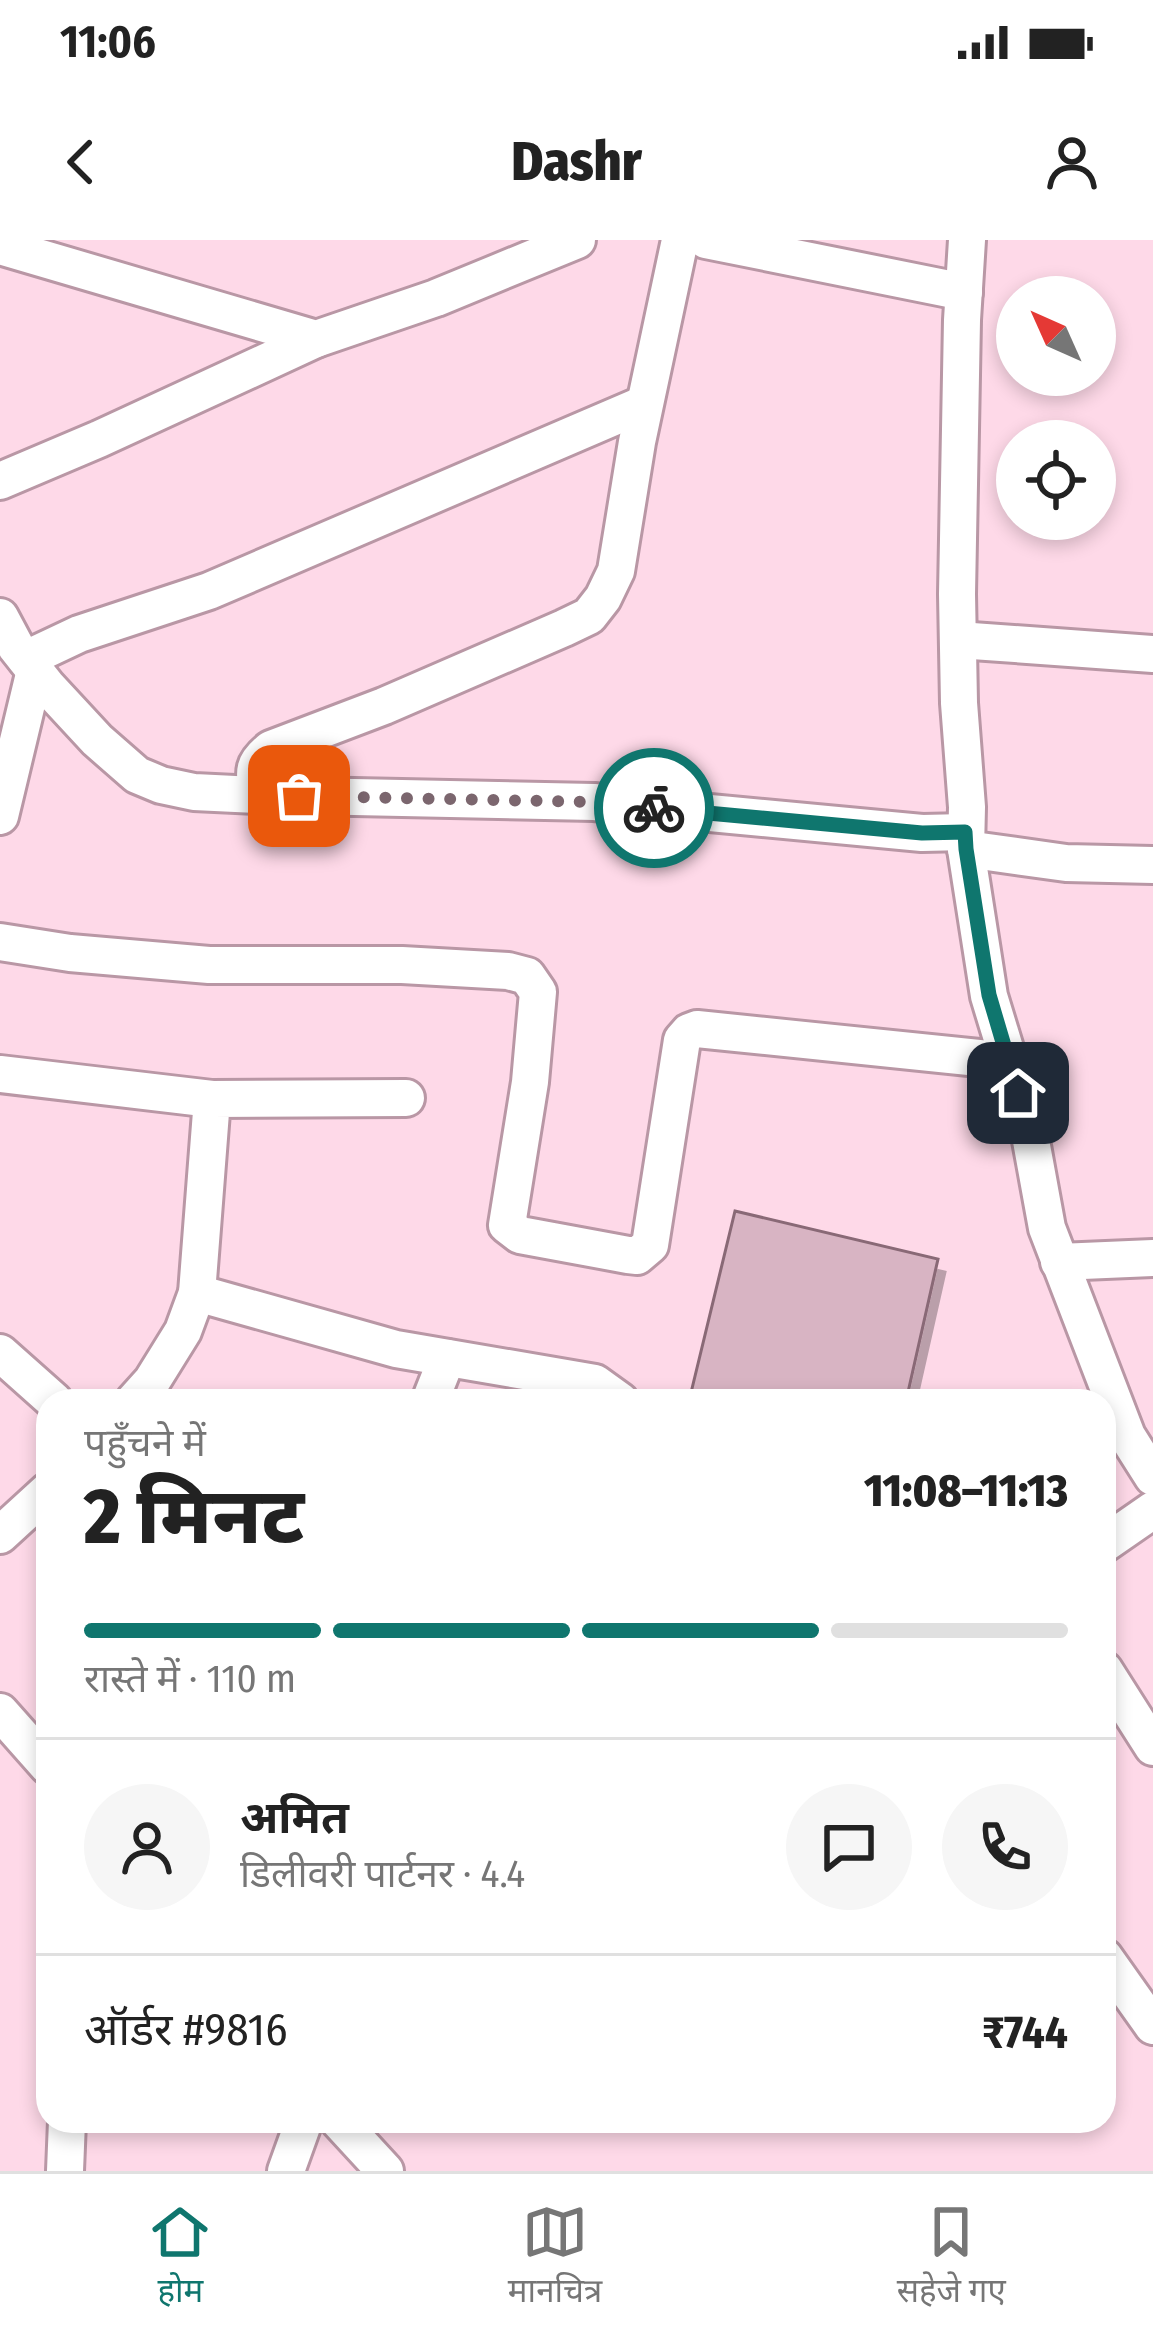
<!DOCTYPE html>
<html lang="hi">
<meta charset="utf-8">
<style>
body{margin:0;font-family:"Fira Sans Condensed","Noto Sans Devanagari",sans-serif;background:#f6f6f6;color:#222;height:100vh;display:flex;flex-direction:column;font-size:45px;white-space:nowrap}
*{box-sizing:border-box;margin:0}
p{font-size:39px;color:#767676}
.icon{flex:none;width:66px;height:66px;fill:none;stroke:currentColor;stroke-width:2;stroke-linecap:round;stroke-linejoin:round}
.map{position:relative;flex:1;overflow:hidden}
.details{position:absolute;left:36px;top:1149px;width:1080px;height:744px;display:flex;flex-direction:column;background:#fff;border-radius:36px;box-shadow:0 6px 18px #0003}
.details>*{flex:none}
.needle{width:78px;rotate:315deg}
.tools{position:absolute;left:996px;top:36px;display:grid;gap:24px}
.tools a{display:grid;place-items:center;width:120px;height:120px;border-radius:50%;background:#fff;box-shadow:0 6px 18px #0003;font-size:60px}
.pin{position:absolute;display:grid;place-items:center;width:102px;height:102px;color:#fff;margin:-51px;border-radius:24px;box-shadow:0 6px 18px #0006}
.courier{position:absolute;display:grid;place-items:center;width:120px;height:120px;margin:-60px;border:9px solid #0f766e;border-radius:50%;background:#fff;color:#222;box-shadow:0 3px 15px #0007}
.headline em{font-style:normal;font-weight:800}
.headline div{display:flex;flex-direction:column-reverse}
.headline{display:flex;align-items:center;justify-content:space-between;height:204px;padding:0 48px}
h1{font-size:78px;font-weight:800;line-height:90px}
.bar{display:grid;grid-template-columns:repeat(4,1fr);gap:18px 12px;align-content:center;height:144px;padding:0 48px}
.bar i{height:15px;border-radius:9px;background:#e0e0e0}
.bar .current{background:#0f766e}
.bar p{grid-column:span 4}
.line{display:flex;align-items:center;gap:30px;padding:0 48px;border-top:3px solid #e0e0e0}
.line div{flex:1}
.round{display:grid;place-items:center;flex:none;width:126px;height:126px;border-radius:63px;background:#f6f6f6}
.status{display:flex;justify-content:space-between;align-items:center;height:84px;padding:0 60px;background:#fff;direction:ltr}
.status svg{height:33px;fill:currentColor}
header{display:flex;justify-content:space-between;align-items:center;height:156px;padding:0 48px;background:#fff;font-size:54px;font-weight:800}
.menu{display:flex;justify-content:space-around;align-items:center;height:168px;border-top:3px solid #e0e0e0;background:#fff;font-size:33px;color:#767676}
.menu a{display:grid;justify-items:center;gap:6px}
.menu .current{color:#0f766e}
.map>svg:first-child{display:block}
</style>
<div class="status"><b>11:06</b><svg viewBox="0 0 49 12"><path d="M0 12V9h3v3zM5 12V6h3v6zM10 12V3h3v9zM15 12V0h3v12zM26 1h20v11H26zM47 4h2v5h-2z"/></svg></div>
<header><svg class="icon" aria-label="back" viewBox="0 0 24 24"><path d="M15 5l-7 7 7 7"/></svg>Dashr<svg class="icon" aria-label="person" viewBox="0 0 24 24"><circle cx="12" cy="8" r="4"/><path d="M4 21q1-7 8-7t8 7"/></svg></header>
<div class="map">
<svg width="1153" height="1931" viewBox="0 0 1153 1931">
<defs>
<filter id="shadow"><feDropShadow dx="7" dy="13" stdDeviation="0" flood-color="#0004"/></filter>
</defs>
<rect width="100%" height="100%" fill="#fed9e8"/>
<polygon fill="#d8b4c3" stroke="#896976" stroke-width="3" filter="url(#shadow)" points="735,971 938,1019 906,1161 689,1161"/>
<g fill="none" stroke-linecap="round" stroke-linejoin="round">
<g stroke="#b997a5" stroke-width="42">
<g id="minor">
<polyline points="706,0 964,52"/>
<polyline points="967,0 962,80 957,354 959,463 967,567 966,609 989,756 1028,884 1047,988 1127,1196 1153,1237"/>
<polyline points="0,6 316,99 436,58 577,0"/>
<polyline points="0,241 99,199 316,99"/>
<polyline points="0,377 16,407 47,446 97,500 137,535 161,545 194,552 258,555 594,562 922,593 966,592"/>
<polyline points="958,400 1153,414"/>
<polyline points="26,419 79,394 209,351 644,164"/>
<path d="M258,555C254,532 251,525 271,509L384,466L564,388L589,376L603,358L616,331L637,202L680,0"/>
<polyline points="0,576 35,430"/>
<polyline points="966,609 1066,623 1153,625"/>
<polyline points="0,702 70,713 209,725 402,725 508,731 527,736 538,752 530,842 507,985 520,995 628,1015 637,1016 650,1005 682,800 689,792 697,789 1008,821"/>
<polyline points="0,834 212,859"/>
<polyline points="1059,1022 1153,1018"/>
<polyline points="197,1053 396,1109 595,1143 620,1161"/>
<polyline points="0,1113 54,1161"/>
<polyline points="134,1161 152,1141 183,1091 197,1053 212,859 406,858"/>
<polyline points="430,1161 447,1118"/>
<polyline points="0,1295 48,1251"/>
<polyline points="1104,1304 1153,1270"/>
<polyline points="1104,1430 1153,1507"/>
<polyline points="0,1472 48,1526"/>
<polyline points="1104,1717 1153,1786"/>
<polyline points="339,1881 385,1931"/>
<polyline points="65,1931 67,1881"/>
<polyline points="286,1931 304,1881"/>
</g>
</g>
<use href="#minor" stroke="#fff" stroke-width="36"/>
</g>
<g fill="none" stroke-linecap="round" stroke-linejoin="round">
<polyline stroke="#7b666e" stroke-width="12" stroke-dasharray="0 21.6" points="299,556 593,562 654,568"/>
<polyline stroke="#0f766e" stroke-width="15" points="654,568 922,593 965,592 966,609 989,755 1018,853"/>
</g>
</svg>
<div class="tools">
<a><svg class="needle" viewBox="-14 -14 28 28"><path d="M0-13l5 13h-10z" fill="#e53935"/><path d="M0 13l5-13h-10z" fill="#767676"/></svg></a>
<a><svg class="icon" aria-label="locate" viewBox="0 0 24 24"><circle cx="12" cy="12" r="6"/><path d="M12 2v4M12 18v4M2 12h4M18 12h4"/></svg></a>
</div>
<div class="pin" style="left:299px;top:556px;background:#ea580c"><svg class="icon" aria-label="bag" viewBox="0 0 24 24"><path d="M5 8h14l-1 12H6zM9 8a3 3 0 0 1 6 0"/></svg></div>
<div class="pin" style="left:1018px;top:853px;background:#1f2937"><svg class="icon" aria-label="home" viewBox="0 0 24 24"><path d="M3 11l9-7 9 7M6 9v11h12V9"/></svg></div>
<div class="courier" style="left:654px;top:568px"><svg class="icon" aria-label="bike" viewBox="0 0 24 24"><circle cx="6" cy="16" r="4"/><circle cx="18" cy="16" r="4"/><path d="M6 16l4-8h5l3 8M10 8l3 8H6M13 5h3"/></svg></div>
<section class="details">
<div class="headline"><div><h1>2 मिनट</h1><p>पहुँचने में</p></div><em>11:08–11:13</em></div>
<div class="bar"><i class="current"></i><i class="current"></i><i class="current"></i><i></i><p>रास्ते में · 110 m</p></div>
<div class="line" style="height:216px"><a class="round"><svg class="icon" aria-label="person" viewBox="0 0 24 24"><circle cx="12" cy="8" r="4"/><path d="M4 21q1-7 8-7t8 7"/></svg></a><div><b>अमित</b><p>डिलीवरी पार्टनर · 4.4</p></div><a class="round"><svg class="icon" aria-label="chat" viewBox="0 0 24 24"><path d="M4 5h16v11H9l-5 4z"/></svg></a><a class="round"><svg class="icon" aria-label="phone" viewBox="0 0 24 24"><path d="M5 4h4l2 5-3 2q2 4 5 5l2-3 5 2v4C11 20 4 13 5 4z"/></svg></a></div>
<div class="line" style="height:156px"><div>ऑर्डर #9816</div><b>₹744</b></div>
</section>
</div>
<nav class="menu">
<a class="current"><svg class="icon" aria-label="home" viewBox="0 0 24 24"><path d="M3 11l9-7 9 7M6 9v11h12V9"/></svg>होम</a>
<a><svg class="icon" aria-label="map" viewBox="0 0 24 24"><path d="M3 6l6-2 6 2 6-2v14l-6 2-6-2-6 2zM9 4v14M15 6v14"/></svg>मानचित्र</a>
<a><svg class="icon" aria-label="saved" viewBox="0 0 24 24"><path d="M7 4h10v16l-5-4-5 4z"/></svg>सहेजे गए</a>
</nav>
